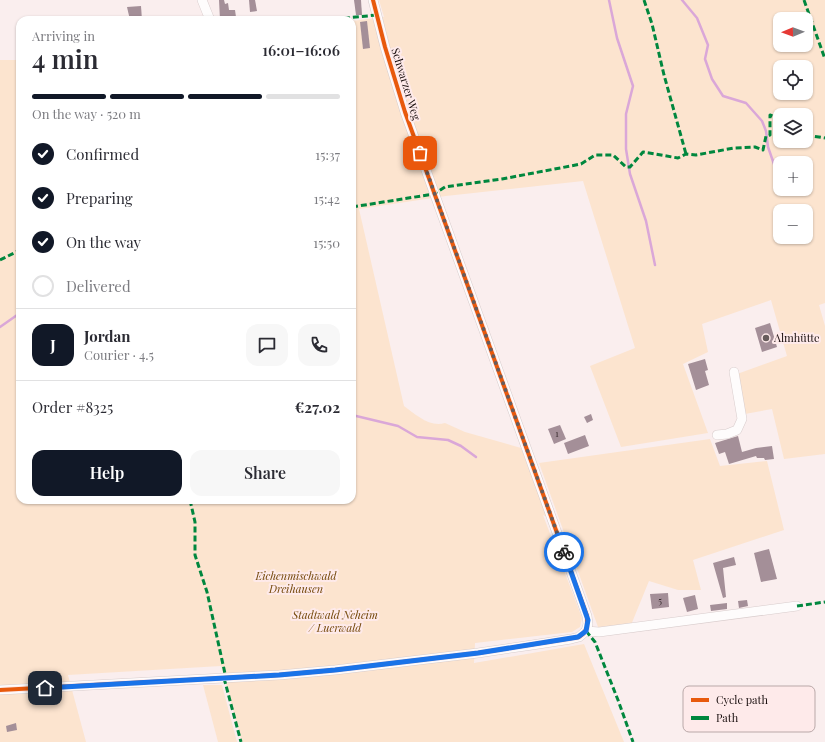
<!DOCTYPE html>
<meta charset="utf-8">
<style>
body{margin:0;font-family:"Playfair Display",serif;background:#f7f7f7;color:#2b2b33;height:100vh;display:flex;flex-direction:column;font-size:15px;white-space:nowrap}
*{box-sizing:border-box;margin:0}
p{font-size:13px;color:#7c7c81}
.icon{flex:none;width:22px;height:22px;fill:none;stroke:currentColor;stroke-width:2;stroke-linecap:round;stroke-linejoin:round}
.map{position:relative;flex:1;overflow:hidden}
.panel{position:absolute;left:16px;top:16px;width:340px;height:488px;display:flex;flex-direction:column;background:#fff;border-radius:12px;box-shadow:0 1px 3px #0004}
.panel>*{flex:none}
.needle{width:26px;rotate:269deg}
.tools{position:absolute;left:773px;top:12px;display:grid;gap:8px}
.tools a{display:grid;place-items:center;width:40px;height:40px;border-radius:8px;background:#fff;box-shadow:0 1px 3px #0004;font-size:20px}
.pin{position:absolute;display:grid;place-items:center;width:34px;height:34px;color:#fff;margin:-17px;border-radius:8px;box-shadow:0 2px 6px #0006}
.courier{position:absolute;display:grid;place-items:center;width:40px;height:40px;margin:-20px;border:3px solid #1a73e8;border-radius:50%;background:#fff;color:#222;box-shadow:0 1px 5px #0007}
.head em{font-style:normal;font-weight:600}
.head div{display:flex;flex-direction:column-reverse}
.head{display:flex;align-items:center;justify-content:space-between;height:68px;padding:0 16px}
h1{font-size:26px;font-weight:600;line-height:30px}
.bar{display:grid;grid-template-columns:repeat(4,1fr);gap:6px 4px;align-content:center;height:48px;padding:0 16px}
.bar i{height:5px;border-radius:3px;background:#e1e1e2}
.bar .selected{background:#111827}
.bar p{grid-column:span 4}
.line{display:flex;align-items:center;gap:10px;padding:0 16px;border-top:1px solid #e1e1e2}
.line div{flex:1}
.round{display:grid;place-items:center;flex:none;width:42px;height:42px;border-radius:12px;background:#f7f7f7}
ol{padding:0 16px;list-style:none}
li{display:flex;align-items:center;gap:12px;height:44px}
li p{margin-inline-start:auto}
li .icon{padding:4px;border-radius:50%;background:#111827;color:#fff;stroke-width:4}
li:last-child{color:#7c7c81}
li i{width:22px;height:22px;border:2px solid #e1e1e2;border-radius:50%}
.cta{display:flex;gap:8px;margin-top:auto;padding:8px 16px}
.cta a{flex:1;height:46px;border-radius:12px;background:#111827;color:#fff;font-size:16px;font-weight:600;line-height:46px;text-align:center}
.cta a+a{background:#f7f7f7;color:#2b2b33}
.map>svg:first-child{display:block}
</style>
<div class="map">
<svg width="825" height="742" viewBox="0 0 825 742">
<rect width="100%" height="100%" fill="#faeeee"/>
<g fill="#fce4cf" fill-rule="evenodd">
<path d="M379,0H825V303L819,305L825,326V454L784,459L772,409L745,414L737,374L787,356L771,300L702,324L708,352L683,364L708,433L621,447L590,366L635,348L583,181L446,196L359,209L404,406C415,414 430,428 445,423L465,432L521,448L547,517L543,515L582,618L580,627L572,632L475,643L474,663L584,644L624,742H242L221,666L68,675L86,742H0V60H20V500H352V21L384,17ZM780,19H806V45H780ZM780,67H806V93H780ZM780,115H806V141H780ZM780,163H806V189H780ZM780,211H806V237H780Z"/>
<polygon points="710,439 720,466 767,461 784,530 693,560 701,590 678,590 649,581 631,625 598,627 539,463"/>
<polygon points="203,685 222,685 237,742 218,742"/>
</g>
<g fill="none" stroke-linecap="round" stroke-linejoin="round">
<g stroke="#daa7d8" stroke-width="2.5">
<polyline points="609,0 617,38 633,86 626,114 626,149 630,174 646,221 655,265"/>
<polyline points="682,0 697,18 708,45 705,59 712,79 723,96 746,103 762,121 766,131 768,147 775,167"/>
<polyline points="0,327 20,313"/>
<polyline points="352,415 398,426 417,437 448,440 461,446 476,457"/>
</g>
</g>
<g fill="#a48f98">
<polygon points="219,0 224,0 225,4 228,3 229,10 235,10 236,17 229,18 230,20 220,20"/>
<polygon points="249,0 255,0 257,11 250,12"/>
<polygon points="354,0 361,0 362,15 356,15"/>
<polygon points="141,6 142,20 130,20 127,7"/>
<polygon points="367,21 370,48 363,49 360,22"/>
<polygon points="770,323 777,347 762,352 755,328"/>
<polygon points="705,359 708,370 705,371 709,385 696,390 688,364"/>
<polygon points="591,414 593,420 587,423 584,417"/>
<polygon points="560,425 566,439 554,444 548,429"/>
<polygon points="585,435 589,446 568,454 564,443"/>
<polygon points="738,436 742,452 756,448 772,446 774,459 765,460 764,458 757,458 756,456 729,464 725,452 719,454 715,443"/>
<polygon points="769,549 777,579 761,582 754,553"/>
<polygon points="734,557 736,565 723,568 726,597 723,598 713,563"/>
<polygon points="668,593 669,607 652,609 650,594"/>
<polygon points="695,595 698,609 687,612 683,598"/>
<polygon points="747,600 748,606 739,608 738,601"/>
<polygon points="727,603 727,609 711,611 710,605"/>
<polygon points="16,723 17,730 7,732 6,726"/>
</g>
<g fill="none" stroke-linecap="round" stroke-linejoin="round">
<g stroke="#d8cccc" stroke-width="10">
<g id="minor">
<polyline points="202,0 210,20"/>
<polyline points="373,0 385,47 405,112 587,616 588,624 586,631"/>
<polyline points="717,435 727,434 737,430 742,419 734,372"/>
<polyline points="586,631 599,632 797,606"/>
<polyline points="0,690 279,675 335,670 478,653 532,645 571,639 579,637 586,631"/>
</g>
</g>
<use href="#minor" stroke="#fefcfc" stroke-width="9"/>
<g stroke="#00873e" stroke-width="3" stroke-dasharray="6 3" stroke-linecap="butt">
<polyline points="644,0 652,24 664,75 686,154"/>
<polyline points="804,0 825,59"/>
<polyline points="326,20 377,15"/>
<polyline points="806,135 825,138"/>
<polyline points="352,207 434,194 445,187 502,179 581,164 595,155 613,155 626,167 630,167 643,152 678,158 686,154 696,155 734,148 755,147 763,150 766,136 770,135 770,115 780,119"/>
<polyline points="0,260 20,250"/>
<polyline points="190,500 195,522 195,555 207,592 226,678"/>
<polyline points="797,606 825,602"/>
<polyline points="586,631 595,642 618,700 633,742"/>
<polyline points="224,678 241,742"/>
</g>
<g stroke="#feeaea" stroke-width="6">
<polyline id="cycleway" points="0,690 279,675 335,670 478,653 579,637 583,634 587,628 587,616 405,112 385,47 373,0"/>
</g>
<use href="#cycleway" stroke="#e8590c" stroke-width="4"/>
</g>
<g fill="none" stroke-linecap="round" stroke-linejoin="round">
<polyline stroke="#675c5c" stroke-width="4" stroke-dasharray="0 7.2" points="420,153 564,552"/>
<polyline stroke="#1a73e8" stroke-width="5" points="45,688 279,675 335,670 478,653 578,637 586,631 588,620 564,552"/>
</g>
<circle fill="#675c5c" stroke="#feeaea" stroke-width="1.5" cx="766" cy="338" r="4"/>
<g text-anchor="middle" stroke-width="4" stroke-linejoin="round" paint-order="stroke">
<g font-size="9" fill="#3b2e30">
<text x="557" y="437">1</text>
<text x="660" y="604">5</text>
</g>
<g font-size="11" fill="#180d0d" stroke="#feeaea">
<text transform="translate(406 84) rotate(73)" y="4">Schwarzer Weg</text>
</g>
<g font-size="11" fill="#180d0d" stroke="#feeaea" text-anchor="start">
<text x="774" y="342">Almhütte</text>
</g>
<g font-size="11" font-style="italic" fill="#74480a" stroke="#feeaea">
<text x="296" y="580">Eichenmischwald<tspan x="296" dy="13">Dreihausen</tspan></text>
<text x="335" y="619">Stadtwald Neheim<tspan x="335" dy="13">/ Luerwald</tspan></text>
</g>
</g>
<rect x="683" y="686" width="132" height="46" rx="6" fill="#feeaea" stroke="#b9a8a8" stroke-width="1"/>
<rect x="691" y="698" width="18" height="4" fill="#e8590c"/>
<rect x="691" y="716" width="18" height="4" fill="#00873e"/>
<g font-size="11" fill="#180d0d">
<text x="716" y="704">Cycle path</text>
<text x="716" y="722">Path</text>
</g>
</svg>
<div class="tools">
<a><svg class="needle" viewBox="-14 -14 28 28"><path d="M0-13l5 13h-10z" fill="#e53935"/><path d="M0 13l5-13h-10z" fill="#7c7c81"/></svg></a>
<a><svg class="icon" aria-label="locate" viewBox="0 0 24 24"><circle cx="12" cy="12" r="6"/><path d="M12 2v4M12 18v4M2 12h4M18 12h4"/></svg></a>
<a><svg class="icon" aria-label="layers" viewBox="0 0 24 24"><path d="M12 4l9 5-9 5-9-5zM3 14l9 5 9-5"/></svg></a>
<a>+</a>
<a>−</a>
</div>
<div class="pin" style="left:420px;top:153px;background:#ea580c"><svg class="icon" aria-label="bag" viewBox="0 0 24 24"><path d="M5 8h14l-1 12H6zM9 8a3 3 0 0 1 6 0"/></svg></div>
<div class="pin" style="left:45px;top:688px;background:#1f2937"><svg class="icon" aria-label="home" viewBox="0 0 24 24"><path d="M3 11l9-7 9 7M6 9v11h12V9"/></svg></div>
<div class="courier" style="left:564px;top:552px"><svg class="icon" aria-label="bike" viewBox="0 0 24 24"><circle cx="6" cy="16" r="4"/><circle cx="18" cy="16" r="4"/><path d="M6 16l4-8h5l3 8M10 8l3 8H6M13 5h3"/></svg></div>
<section class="panel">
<div class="head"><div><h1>4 min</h1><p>Arriving in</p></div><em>16:01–16:06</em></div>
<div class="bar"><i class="selected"></i><i class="selected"></i><i class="selected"></i><i></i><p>On the way · 520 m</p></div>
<ol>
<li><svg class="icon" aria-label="check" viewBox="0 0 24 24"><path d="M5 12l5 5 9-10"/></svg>Confirmed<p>15:37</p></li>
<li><svg class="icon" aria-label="check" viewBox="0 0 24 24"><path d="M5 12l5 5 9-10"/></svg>Preparing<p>15:42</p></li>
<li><svg class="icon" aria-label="check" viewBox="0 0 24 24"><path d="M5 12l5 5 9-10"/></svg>On the way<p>15:50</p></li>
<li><i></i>Delivered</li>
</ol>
<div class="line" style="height:72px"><b class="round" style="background:#111827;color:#fff">J</b><div><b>Jordan</b><p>Courier · 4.5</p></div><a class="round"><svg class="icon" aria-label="chat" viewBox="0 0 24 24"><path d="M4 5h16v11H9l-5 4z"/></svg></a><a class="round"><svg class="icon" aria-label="phone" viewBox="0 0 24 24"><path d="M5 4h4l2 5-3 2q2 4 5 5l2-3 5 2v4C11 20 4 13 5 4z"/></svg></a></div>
<div class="line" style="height:52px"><div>Order #8325</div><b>€27.02</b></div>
<div class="cta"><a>Help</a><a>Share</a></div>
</section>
</div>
